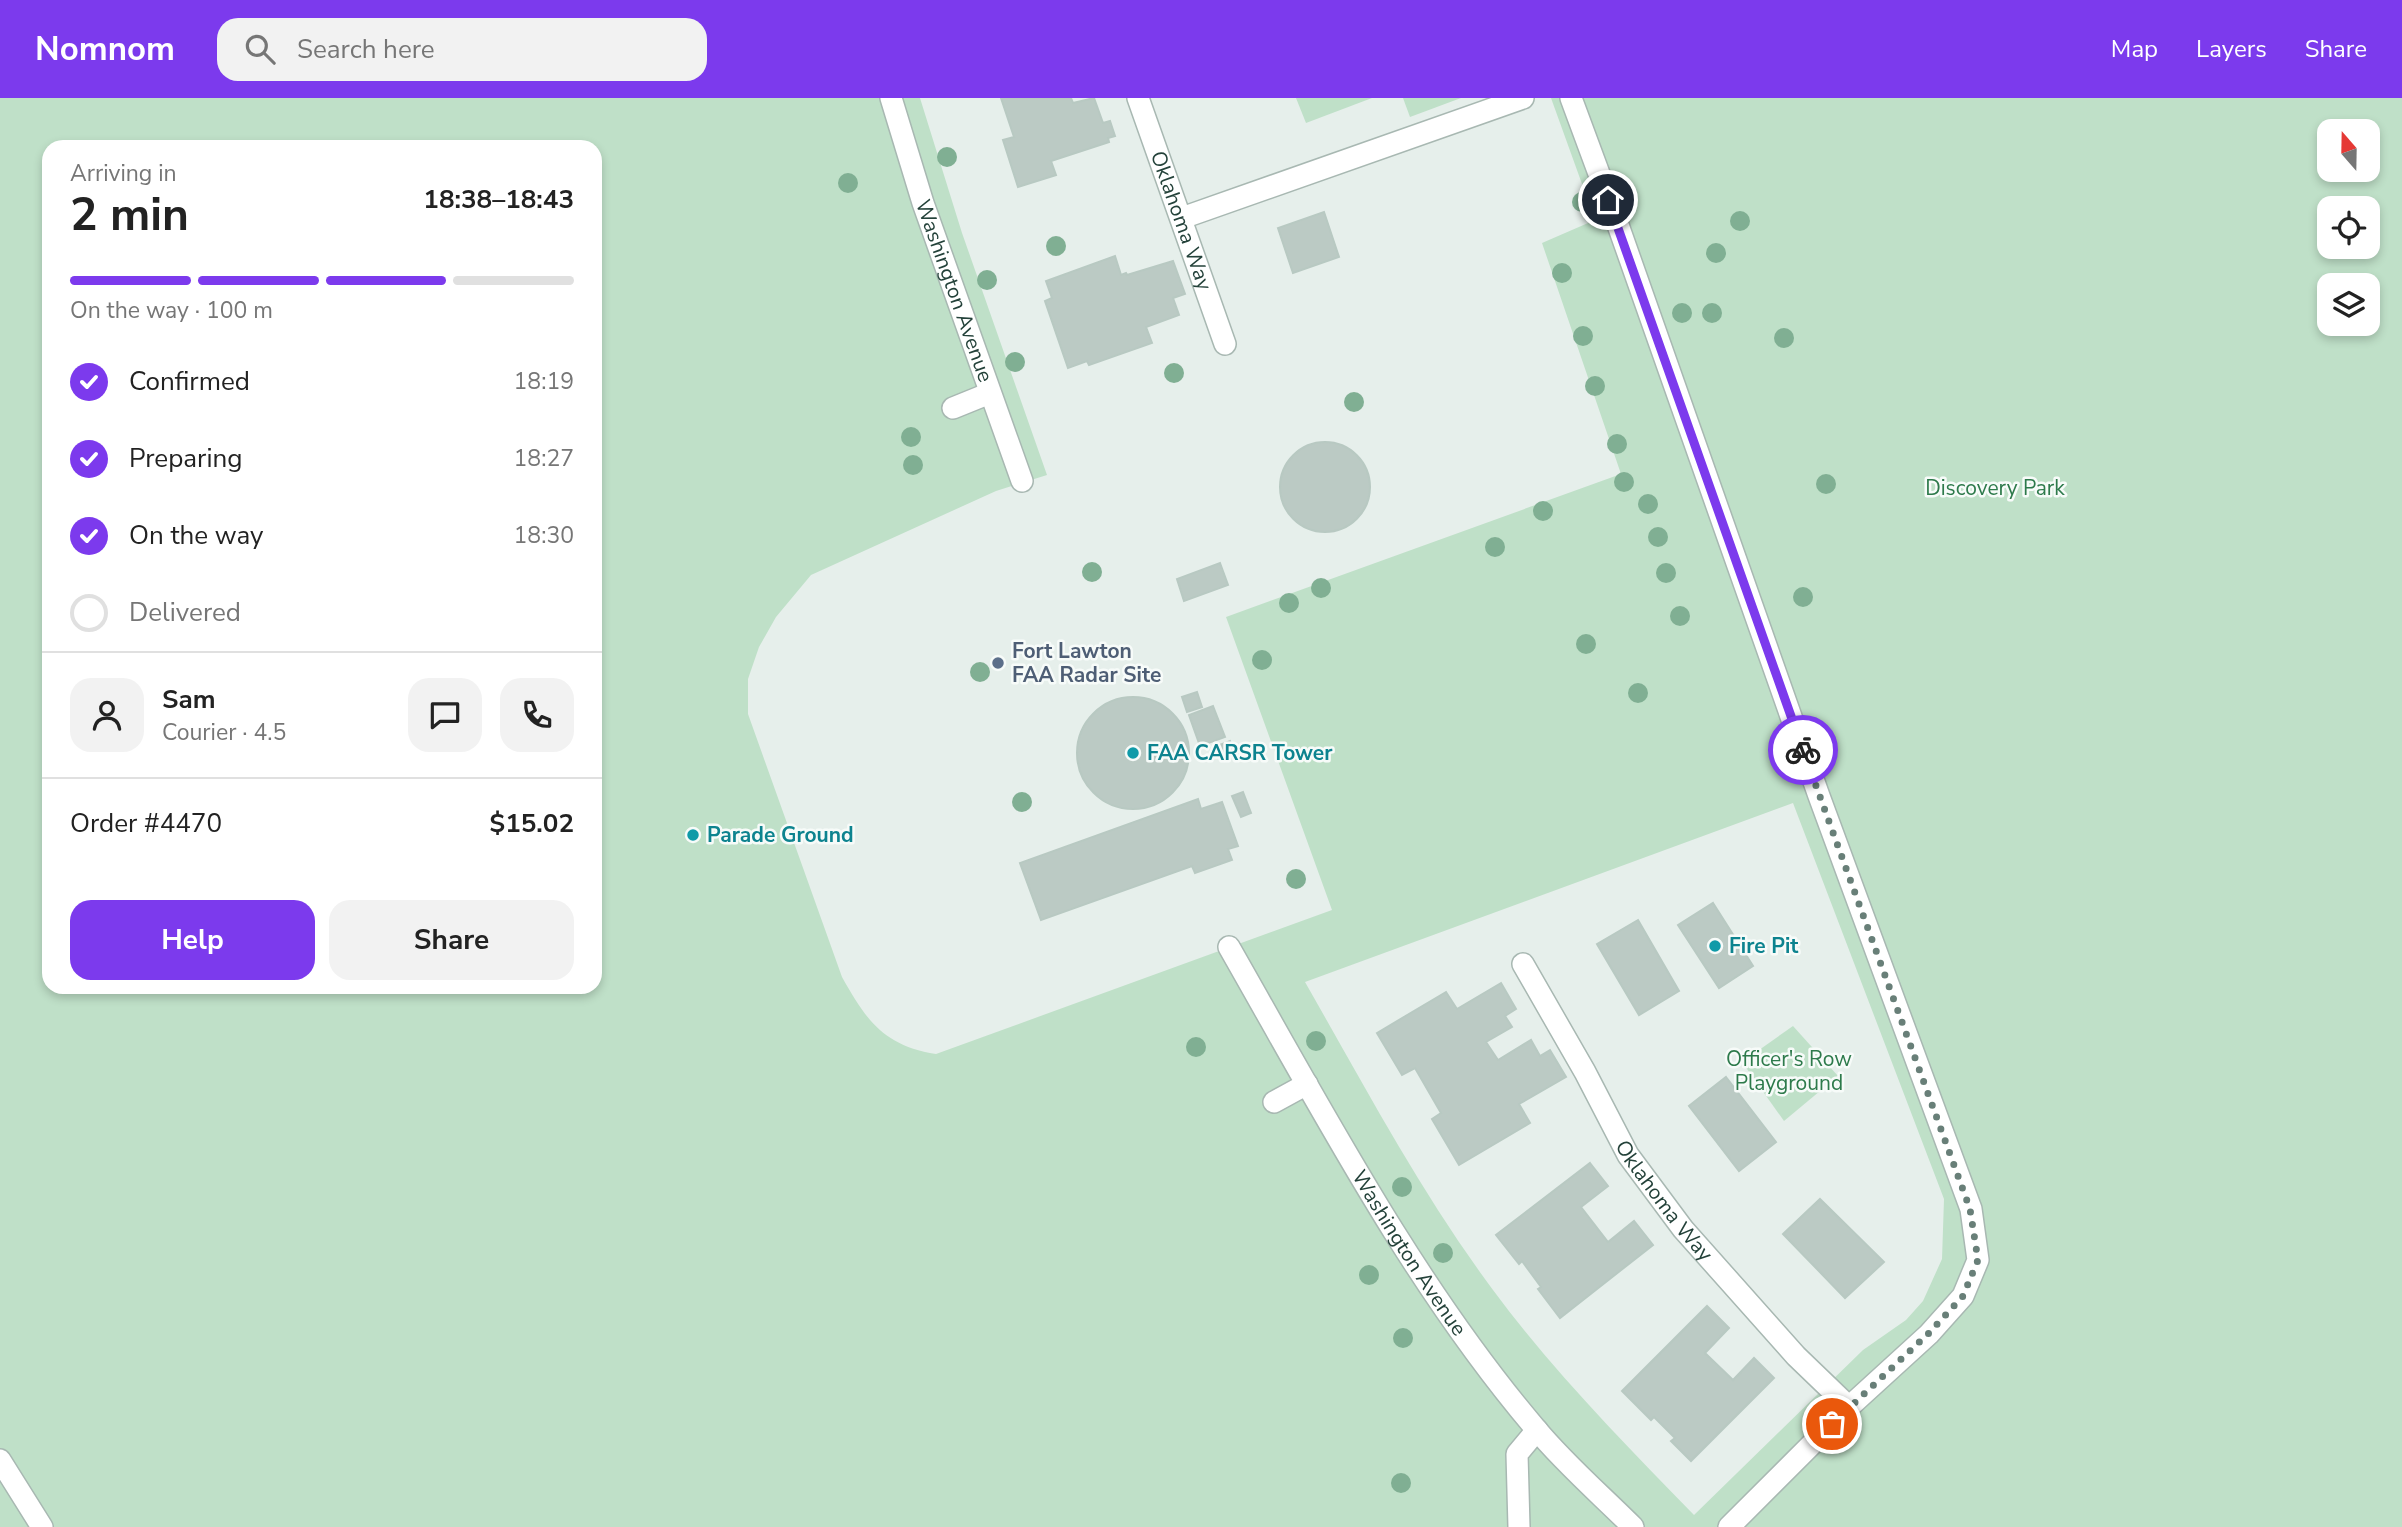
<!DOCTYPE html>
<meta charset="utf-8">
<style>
body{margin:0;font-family:"Nunito Sans",sans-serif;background:#f2f2f2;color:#222;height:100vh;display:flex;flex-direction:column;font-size:26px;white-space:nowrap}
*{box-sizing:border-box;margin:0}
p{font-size:23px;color:#767676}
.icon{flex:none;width:38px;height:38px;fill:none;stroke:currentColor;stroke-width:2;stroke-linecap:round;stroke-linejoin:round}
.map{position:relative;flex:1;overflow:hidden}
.panel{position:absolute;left:42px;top:42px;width:560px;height:854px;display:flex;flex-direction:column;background:#fff;border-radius:21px;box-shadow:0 4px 10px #0003}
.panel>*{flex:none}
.needle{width:46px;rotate:340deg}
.tools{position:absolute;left:2317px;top:21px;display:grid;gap:14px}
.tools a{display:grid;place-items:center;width:63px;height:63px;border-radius:14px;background:#fff;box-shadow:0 4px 10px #0003;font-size:35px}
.pin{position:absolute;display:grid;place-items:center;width:60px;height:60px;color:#fff;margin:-30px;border:4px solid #fff;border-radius:50%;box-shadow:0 2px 7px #0007}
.courier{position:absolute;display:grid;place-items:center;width:70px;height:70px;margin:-35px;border:5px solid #7c3aed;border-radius:50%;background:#fff;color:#222;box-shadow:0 2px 9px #0007}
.head em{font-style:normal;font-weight:700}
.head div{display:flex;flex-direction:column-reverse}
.head{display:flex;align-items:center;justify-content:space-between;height:119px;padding:0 28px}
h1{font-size:46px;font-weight:700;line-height:52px}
.bar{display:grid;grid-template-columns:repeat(4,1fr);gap:10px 7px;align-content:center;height:84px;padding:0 28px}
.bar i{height:9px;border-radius:5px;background:#e0e0e0}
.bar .on{background:#7c3aed}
.bar p{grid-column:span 4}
.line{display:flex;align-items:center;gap:18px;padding:0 28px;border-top:2px solid #e0e0e0}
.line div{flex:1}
.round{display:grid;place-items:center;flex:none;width:74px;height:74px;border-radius:21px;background:#f2f2f2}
ol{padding:0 28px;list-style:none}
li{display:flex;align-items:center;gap:21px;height:77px}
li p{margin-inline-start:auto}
li .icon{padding:7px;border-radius:50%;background:#7c3aed;color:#fff;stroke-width:4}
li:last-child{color:#767676}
li i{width:38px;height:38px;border:4px solid #e0e0e0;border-radius:50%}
.cta{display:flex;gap:14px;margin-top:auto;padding:14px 28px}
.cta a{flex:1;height:80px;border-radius:21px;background:#7c3aed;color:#fff;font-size:28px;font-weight:700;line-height:80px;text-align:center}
.cta a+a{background:#f2f2f2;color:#222}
header{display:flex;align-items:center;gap:42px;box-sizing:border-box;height:98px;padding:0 35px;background:#7c3aed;color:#fff}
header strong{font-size:33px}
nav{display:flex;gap:38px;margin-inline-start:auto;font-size:24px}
.search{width:490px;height:63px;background:#f2f2f2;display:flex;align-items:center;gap:18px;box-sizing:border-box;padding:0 24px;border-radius:21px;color:#767676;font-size:26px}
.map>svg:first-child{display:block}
</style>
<header>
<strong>Nomnom</strong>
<div class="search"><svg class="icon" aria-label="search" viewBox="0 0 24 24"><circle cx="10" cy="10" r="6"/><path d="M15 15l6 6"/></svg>Search here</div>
<nav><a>Map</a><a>Layers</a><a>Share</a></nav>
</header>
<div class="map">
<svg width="2402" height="1429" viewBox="0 0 2402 1429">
<rect width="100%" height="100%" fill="#e6efeb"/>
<g fill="#bfe0c8" fill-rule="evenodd">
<path d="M0,0H920L962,135L1047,377L996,393L811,477L776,519L759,549L748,581V616L842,879C866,922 884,948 936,956L1332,812L1226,519L1621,376L1542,145L1595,122L1551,0H2402V1429H0ZM2329,33H2368V72H2329ZM49,49H595V889H49ZM2329,110H2368V149H2329ZM2329,187H2368V226H2329ZM1793,705L1944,1101L1942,1161L1923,1203L1906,1222L1863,1252L1694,1417C1624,1345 1553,1273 1493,1192C1421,1095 1365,989 1305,884Z"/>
<polygon points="1296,0 1372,0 1306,25"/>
<polygon points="1403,0 1461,0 1410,19"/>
<polygon points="1793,928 1838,978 1784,1023 1742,964"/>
</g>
<g fill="#bbcac4" stroke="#b8c9c2" stroke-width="2">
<polygon points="1001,0 1071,0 1073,5 1094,0 1103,25 1110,23 1115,38 1108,40 1109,44 1051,63 1056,77 1018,89 1003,42 1014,39"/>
<polygon points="1324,114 1339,159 1293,175 1278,130"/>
<polygon points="1115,158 1121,177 1126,175 1127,177 1173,163 1185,196 1173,200 1179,217 1146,229 1152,245 1089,267 1087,263 1068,270 1045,203 1052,200 1046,183"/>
<circle cx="1325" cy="389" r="45"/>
<polygon points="1220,465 1228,487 1184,503 1177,481"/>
<polygon points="1197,594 1202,609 1187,614 1182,599"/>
<circle cx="1133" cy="655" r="56"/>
<polygon points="1213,608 1225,639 1200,648 1189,617"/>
<polygon points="1230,643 1234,653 1218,659 1214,649"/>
<polygon points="1243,694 1251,715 1241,719 1232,698"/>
<polygon points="1198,701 1201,711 1222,704 1238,748 1228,751 1232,762 1195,775 1192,768 1041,822 1020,765"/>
<polygon points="1713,805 1753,868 1719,890 1678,827"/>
<polygon points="1638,822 1679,893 1639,917 1597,846"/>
<polygon points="1501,885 1516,911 1505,918 1512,929 1486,944 1498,962 1531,942 1540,958 1550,952 1566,979 1519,1006 1530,1025 1459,1067 1432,1021 1441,1015 1415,970 1402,977 1377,935 1446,894 1457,911"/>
<polygon points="1726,979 1776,1044 1739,1073 1689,1008"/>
<polygon points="1590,1065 1608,1088 1581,1109 1608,1144 1634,1123 1653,1147 1560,1220 1538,1191 1541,1189 1522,1163 1519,1166 1496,1137"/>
<polygon points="1820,1101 1884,1164 1845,1200 1783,1136"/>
<polygon points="1707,1208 1729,1230 1705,1255 1733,1282 1754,1260 1774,1280 1691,1363 1671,1343 1675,1340 1654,1319 1651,1322 1622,1293"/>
</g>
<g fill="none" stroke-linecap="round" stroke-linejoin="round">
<g stroke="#a8b8b2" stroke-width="24">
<g id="minor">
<path id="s1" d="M891,0L923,105L1022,383"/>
<path id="s2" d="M1138,0L1225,246"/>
<polyline points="1571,0 1618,127 1819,698 1971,1111 1978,1162 1963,1198 1929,1236 1849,1309 1729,1429"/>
<polyline points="1182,120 1523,0"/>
<polyline points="953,310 990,295"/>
<path id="s3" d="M1229,849C1322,1012 1414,1188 1536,1331C1565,1366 1601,1397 1633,1429"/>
<path id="s4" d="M1523,866L1585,974L1628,1057L1683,1131L1796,1258L1849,1309"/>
<polyline points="1274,1004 1307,986"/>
<polyline points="0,1362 42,1429"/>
<polyline points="1519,1429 1517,1356 1537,1332"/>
</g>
</g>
<use href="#minor" stroke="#fff" stroke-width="21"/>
</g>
<g fill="#80af93">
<circle cx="947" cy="59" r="10"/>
<circle cx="848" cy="85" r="10"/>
<circle cx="1582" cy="104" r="10"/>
<circle cx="1740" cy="123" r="10"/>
<circle cx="1056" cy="148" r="10"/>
<circle cx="1716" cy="155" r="10"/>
<circle cx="1562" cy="175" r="10"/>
<circle cx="987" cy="182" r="10"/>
<circle cx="1682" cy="215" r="10"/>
<circle cx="1712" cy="215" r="10"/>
<circle cx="1583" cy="238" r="10"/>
<circle cx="1784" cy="240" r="10"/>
<circle cx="1015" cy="264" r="10"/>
<circle cx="1174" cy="275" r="10"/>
<circle cx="1595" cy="288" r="10"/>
<circle cx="1354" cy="304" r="10"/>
<circle cx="911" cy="339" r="10"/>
<circle cx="1617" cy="346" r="10"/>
<circle cx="913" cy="367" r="10"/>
<circle cx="1624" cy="384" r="10"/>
<circle cx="1826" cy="386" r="10"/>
<circle cx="1648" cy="406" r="10"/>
<circle cx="1543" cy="413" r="10"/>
<circle cx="1658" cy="439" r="10"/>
<circle cx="1495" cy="449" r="10"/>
<circle cx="1092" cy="474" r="10"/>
<circle cx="1666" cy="475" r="10"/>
<circle cx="1321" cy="490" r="10"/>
<circle cx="1803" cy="499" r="10"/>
<circle cx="1289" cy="505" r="10"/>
<circle cx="1680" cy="518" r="10"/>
<circle cx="1586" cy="546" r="10"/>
<circle cx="1262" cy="562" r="10"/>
<circle cx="980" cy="574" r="10"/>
<circle cx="1638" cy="595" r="10"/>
<circle cx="1022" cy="704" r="10"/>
<circle cx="1296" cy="781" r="10"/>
<circle cx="1316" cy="943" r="10"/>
<circle cx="1196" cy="949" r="10"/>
<circle cx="1402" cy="1089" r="10"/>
<circle cx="1443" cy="1155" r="10"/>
<circle cx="1369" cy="1177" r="10"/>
<circle cx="1403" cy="1240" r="10"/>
<circle cx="1401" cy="1385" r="10"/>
</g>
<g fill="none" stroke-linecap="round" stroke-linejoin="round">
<polyline stroke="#687f78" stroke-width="7" stroke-dasharray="0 12.6" points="1803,652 1970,1111 1978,1162 1963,1198 1928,1236 1832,1326"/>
<polyline stroke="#7c3aed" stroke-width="9" points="1608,102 1803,652"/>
</g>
<circle fill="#5c6f8a" stroke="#f7fbf9" stroke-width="2.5" cx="998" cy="565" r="7"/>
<g fill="#0f9aa8" stroke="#f7fbf9" stroke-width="2.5">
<circle cx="1133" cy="655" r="7"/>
<circle cx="693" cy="737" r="7"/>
<circle cx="1715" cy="848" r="7"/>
</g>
<g text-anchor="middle" stroke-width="5" stroke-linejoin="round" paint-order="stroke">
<g font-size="21" fill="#24423a" stroke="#f7fbf9">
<text dy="7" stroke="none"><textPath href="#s2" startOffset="130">Oklahoma Way</textPath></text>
<text dy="7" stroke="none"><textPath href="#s1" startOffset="203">Washington Avenue</textPath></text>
<text dy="7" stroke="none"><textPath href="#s4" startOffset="276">Oklahoma Way</textPath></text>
<text dy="7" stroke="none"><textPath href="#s3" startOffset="355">Washington Avenue</textPath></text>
</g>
<g font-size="21" fill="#2d7a4b" stroke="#f7fbf9">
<text x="1995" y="397">Discovery Park</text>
<text x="1789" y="968">Officer's Row<tspan x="1789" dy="24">Playground</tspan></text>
</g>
<g font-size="21" font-weight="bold" fill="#4e5e75" stroke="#f7fbf9" text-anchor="start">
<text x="1012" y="560">Fort Lawton<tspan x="1012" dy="24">FAA Radar Site</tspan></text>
</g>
<g font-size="21" font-weight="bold" fill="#0d838f" stroke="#f7fbf9" text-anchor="start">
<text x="1147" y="662">FAA CARSR Tower</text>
<text x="707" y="744">Parade Ground</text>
<text x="1729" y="855">Fire Pit</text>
</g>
</g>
</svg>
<div class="tools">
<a><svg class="needle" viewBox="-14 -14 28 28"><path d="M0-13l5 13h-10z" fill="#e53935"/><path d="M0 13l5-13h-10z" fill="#767676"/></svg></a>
<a><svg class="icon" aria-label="locate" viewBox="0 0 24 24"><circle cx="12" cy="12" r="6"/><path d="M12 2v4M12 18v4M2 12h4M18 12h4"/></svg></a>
<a><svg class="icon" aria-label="layers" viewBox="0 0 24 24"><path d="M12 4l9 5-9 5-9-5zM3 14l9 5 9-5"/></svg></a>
</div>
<div class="pin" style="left:1832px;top:1326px;background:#ea580c"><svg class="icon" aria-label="bag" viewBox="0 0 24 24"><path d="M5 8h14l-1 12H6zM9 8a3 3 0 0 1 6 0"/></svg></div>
<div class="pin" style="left:1608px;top:102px;background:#1f2937"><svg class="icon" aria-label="home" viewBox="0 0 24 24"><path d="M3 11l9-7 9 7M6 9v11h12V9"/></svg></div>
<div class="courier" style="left:1803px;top:652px"><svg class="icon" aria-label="bike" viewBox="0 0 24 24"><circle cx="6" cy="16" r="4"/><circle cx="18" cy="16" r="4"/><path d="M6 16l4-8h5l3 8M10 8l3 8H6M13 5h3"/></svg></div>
<section class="panel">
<div class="head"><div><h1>2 min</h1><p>Arriving in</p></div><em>18:38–18:43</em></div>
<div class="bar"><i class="on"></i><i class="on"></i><i class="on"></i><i></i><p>On the way · 100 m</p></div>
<ol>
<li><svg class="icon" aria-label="check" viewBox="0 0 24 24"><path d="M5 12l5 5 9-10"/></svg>Confirmed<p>18:19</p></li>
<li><svg class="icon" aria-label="check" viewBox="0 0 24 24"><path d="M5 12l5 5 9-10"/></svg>Preparing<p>18:27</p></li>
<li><svg class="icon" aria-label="check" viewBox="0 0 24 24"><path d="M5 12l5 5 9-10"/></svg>On the way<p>18:30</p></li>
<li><i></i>Delivered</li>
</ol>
<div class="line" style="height:126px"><a class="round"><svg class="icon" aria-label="person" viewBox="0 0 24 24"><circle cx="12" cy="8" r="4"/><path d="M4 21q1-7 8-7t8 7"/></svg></a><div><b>Sam</b><p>Courier · 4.5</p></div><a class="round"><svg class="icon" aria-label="chat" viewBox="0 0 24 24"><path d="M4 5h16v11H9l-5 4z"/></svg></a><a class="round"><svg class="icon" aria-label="phone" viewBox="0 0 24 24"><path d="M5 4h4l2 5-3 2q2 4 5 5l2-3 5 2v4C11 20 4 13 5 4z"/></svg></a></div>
<div class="line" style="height:91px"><div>Order #4470</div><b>$15.02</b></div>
<div class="cta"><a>Help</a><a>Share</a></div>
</section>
</div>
